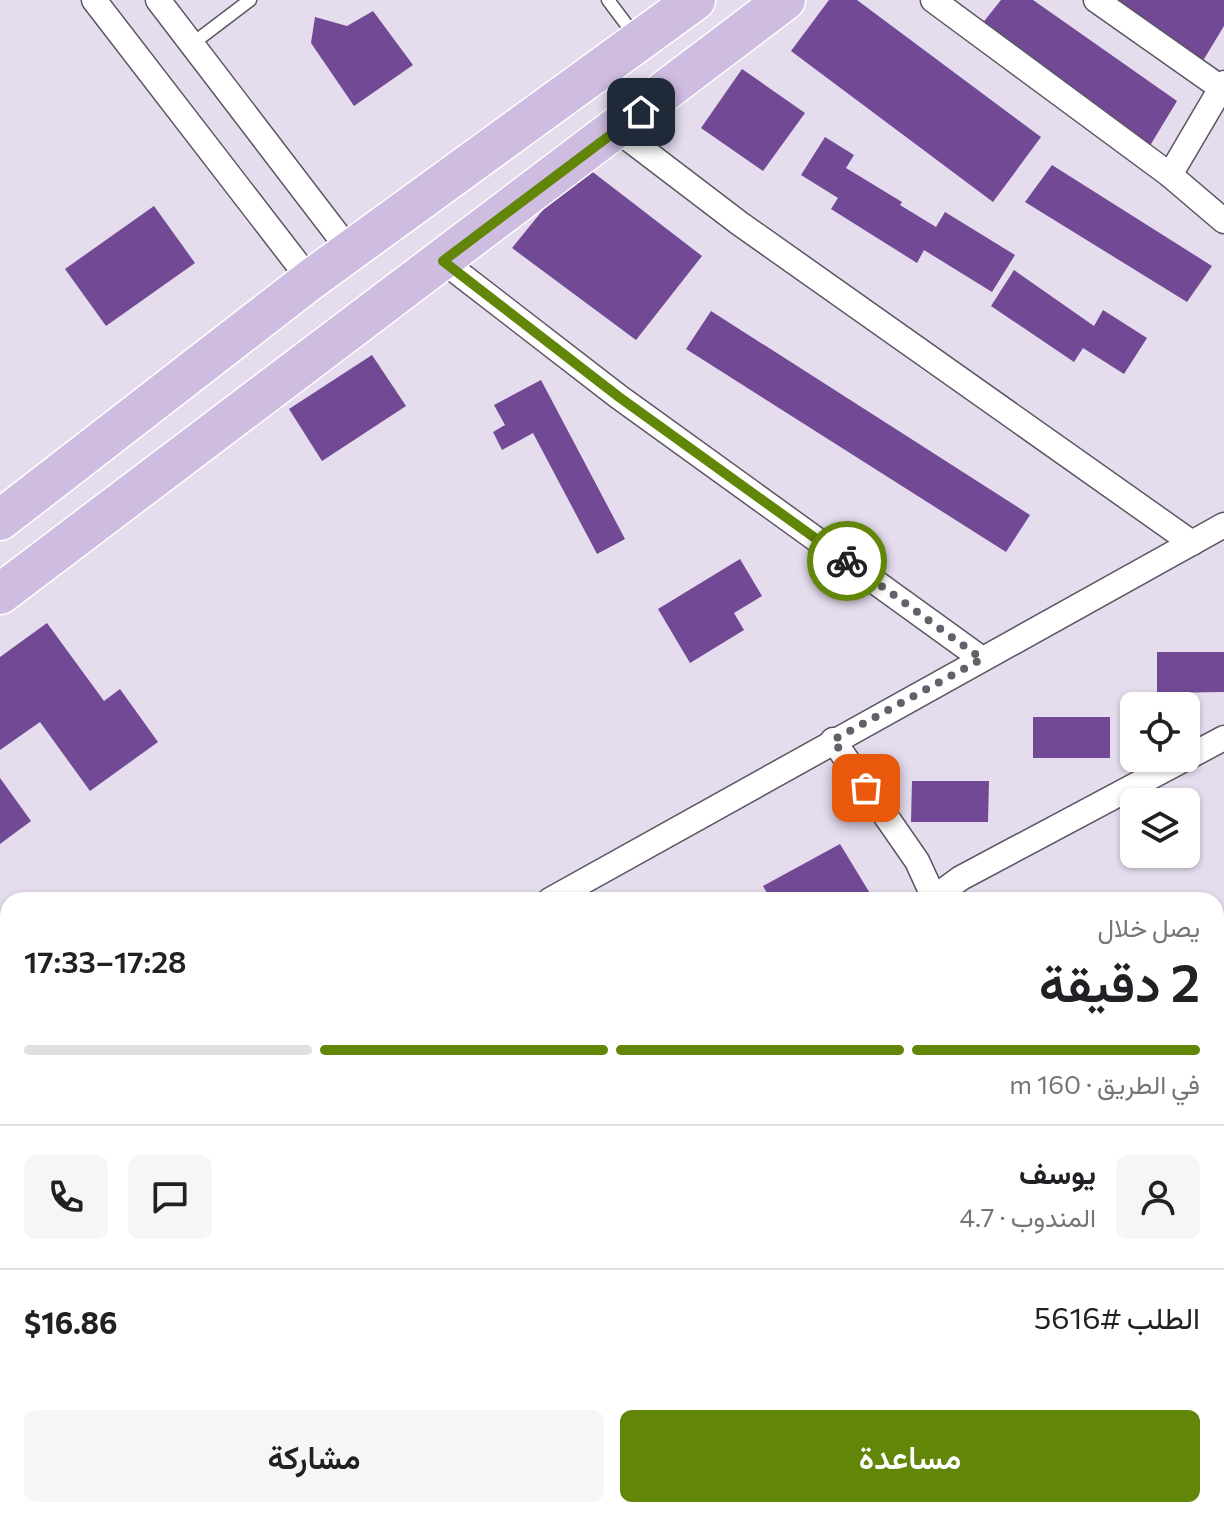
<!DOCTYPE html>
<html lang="ar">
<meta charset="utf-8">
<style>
body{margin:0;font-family:Commissioner,Vazirmatn,sans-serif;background:#f6f6f6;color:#202124;direction:rtl;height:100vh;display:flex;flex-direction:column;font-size:30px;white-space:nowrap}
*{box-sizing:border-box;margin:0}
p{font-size:26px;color:#757577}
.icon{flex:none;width:44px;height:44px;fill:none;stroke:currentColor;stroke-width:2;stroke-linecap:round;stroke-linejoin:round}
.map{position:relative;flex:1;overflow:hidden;direction:ltr}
.sheet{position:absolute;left:0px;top:892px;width:1224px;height:626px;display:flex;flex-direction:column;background:#fff;border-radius:24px 24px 0 0;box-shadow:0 2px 6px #0004;direction:rtl}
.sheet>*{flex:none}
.fabs{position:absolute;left:1120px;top:692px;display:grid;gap:16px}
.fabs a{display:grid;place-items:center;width:80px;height:80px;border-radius:12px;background:#fff;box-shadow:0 2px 6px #0004;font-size:40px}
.pin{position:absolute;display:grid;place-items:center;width:68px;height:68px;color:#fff;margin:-34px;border-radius:16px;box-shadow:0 4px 12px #0006}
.courier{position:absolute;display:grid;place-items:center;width:80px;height:80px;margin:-40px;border:6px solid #618608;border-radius:50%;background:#fff;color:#222;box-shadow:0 2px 10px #0007}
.summary em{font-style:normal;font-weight:600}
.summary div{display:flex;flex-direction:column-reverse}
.summary{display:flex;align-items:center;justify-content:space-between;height:136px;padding:0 24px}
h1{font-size:52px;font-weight:600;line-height:60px}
.bar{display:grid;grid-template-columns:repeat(4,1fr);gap:12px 8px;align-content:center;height:96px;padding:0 24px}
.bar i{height:10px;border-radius:6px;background:#e0e0e0}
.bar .current{background:#618608}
.bar p{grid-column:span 4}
.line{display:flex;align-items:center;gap:20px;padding:0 24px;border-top:2px solid #e0e0e0}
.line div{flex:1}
.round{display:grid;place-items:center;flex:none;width:84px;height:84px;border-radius:12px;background:#f6f6f6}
.cta{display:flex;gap:16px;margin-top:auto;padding:16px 24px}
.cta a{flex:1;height:92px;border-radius:12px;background:#618608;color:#fff;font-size:32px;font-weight:600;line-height:92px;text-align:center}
.cta a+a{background:#f6f6f6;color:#202124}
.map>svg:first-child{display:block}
</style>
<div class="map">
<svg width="1224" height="1517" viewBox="0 0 1224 1517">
<rect width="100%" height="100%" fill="#e5ddee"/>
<g fill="#714995">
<polygon points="829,0 857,0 1041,137 993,202 791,51"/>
<polygon points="1001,0 1033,0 1177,101 1148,149 977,30"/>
<polygon points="1109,0 1224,0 1224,26 1201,64"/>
<polygon points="373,11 413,65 354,106 311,43 315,17 347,26"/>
<polygon points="742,69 805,113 763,171 701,128"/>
<polygon points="825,137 854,155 846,168 902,202 900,205 936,227 945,212 1015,255 992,292 924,250 917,263 831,209 838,198 801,175"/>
<polygon points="581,163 702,256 636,340 512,248"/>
<polygon points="1052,165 1212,266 1187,302 1025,202"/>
<polygon points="154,206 195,263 106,326 65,269"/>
<polygon points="1014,270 1094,326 1103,310 1147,338 1124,374 1083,348 1074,362 991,306"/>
<polygon points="711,311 1030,515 1006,552 686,349"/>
<polygon points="372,355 406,406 322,461 289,409"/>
<polygon points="541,380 625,539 597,554 533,433 502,450 493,432 505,425 494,405"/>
<polygon points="740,559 762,596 734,613 744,630 690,663 658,609"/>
<polygon points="47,623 104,701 120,689 158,742 90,791 40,722 0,750 0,657"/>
<polygon points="1157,652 1224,652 1224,692 1157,693"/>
<rect x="1033" y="717" width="77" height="41"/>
<polygon points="0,778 31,821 0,844"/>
<polygon points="912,781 989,781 988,822 911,822"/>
<polygon points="840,844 874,900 771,900 763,886"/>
<polygon points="0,1234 8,1255 8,1317 0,1320"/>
</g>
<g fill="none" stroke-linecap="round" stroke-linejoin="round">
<g stroke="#5c5563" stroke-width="15">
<g id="lane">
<polyline points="608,0 635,36"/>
<polyline points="192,44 250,0"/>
</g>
</g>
<g stroke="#5c5563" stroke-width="27">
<g id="street">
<polyline points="94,0 310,280"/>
<polyline points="158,0 350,251"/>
<polyline points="933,0 1170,175 1224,221"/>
<polyline points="1096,0 1221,88"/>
<polyline points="617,130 739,223 1192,543"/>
<polyline points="1170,175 1224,83"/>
<polyline points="443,261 619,397 982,659"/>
<polyline points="833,740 917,861 935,900"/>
<polyline points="935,897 961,878 1224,738"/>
<polyline points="550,900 1224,525"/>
<polyline points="0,1130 8,1127"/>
<polyline points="1216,1141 1224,1157"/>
<polyline points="392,1517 413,1510"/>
</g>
</g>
<g stroke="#fff" stroke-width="43">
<g id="primary">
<polyline points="0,520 310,280 695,0"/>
<polyline points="0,594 785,0"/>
<polyline points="1216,978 1224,974"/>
<polyline points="1216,1044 1224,1040"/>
<polyline points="0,1511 8,1508"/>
<polyline points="187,1517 208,1510"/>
</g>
</g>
<use href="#lane" stroke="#fff" stroke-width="12"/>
<use href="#street" stroke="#fff" stroke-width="24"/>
<use href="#primary" stroke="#cebce1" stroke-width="40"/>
</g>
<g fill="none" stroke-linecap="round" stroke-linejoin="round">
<polyline stroke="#646069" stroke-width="8" stroke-dasharray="0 14.4" points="847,561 982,659 833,740 866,788"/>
<polyline stroke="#618608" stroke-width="10" points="641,112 443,261 619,397 847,561"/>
</g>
</svg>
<div class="fabs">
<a><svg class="icon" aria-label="locate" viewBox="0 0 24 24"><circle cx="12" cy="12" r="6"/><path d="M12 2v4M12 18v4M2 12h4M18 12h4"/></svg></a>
<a><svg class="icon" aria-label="layers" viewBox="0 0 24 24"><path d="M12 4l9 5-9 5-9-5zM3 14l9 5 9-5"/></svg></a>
</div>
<div class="pin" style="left:866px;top:788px;background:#ea580c"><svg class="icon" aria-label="bag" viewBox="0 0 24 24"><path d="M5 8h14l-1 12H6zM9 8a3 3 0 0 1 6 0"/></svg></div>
<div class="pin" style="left:641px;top:112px;background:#1f2937"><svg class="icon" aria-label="home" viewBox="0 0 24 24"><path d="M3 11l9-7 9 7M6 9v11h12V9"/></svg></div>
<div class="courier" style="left:847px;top:561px"><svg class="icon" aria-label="bike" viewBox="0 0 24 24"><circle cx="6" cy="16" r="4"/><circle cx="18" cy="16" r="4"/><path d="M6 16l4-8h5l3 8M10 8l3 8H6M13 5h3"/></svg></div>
<section class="sheet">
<div class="summary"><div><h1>2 دقيقة</h1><p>يصل خلال</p></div><em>17:28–17:33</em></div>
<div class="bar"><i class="current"></i><i class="current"></i><i class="current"></i><i></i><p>في الطريق · 160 m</p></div>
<div class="line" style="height:144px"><a class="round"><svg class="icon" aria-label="person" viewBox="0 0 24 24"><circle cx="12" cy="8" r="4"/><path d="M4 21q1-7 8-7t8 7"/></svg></a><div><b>يوسف</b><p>المندوب · 4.7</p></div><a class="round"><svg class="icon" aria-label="chat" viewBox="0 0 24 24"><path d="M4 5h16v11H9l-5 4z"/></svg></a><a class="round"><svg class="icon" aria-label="phone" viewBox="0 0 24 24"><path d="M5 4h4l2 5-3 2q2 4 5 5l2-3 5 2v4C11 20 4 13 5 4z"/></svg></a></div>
<div class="line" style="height:104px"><div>الطلب #5616</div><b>$16.86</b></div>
<div class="cta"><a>مساعدة</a><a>مشاركة</a></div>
</section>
</div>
